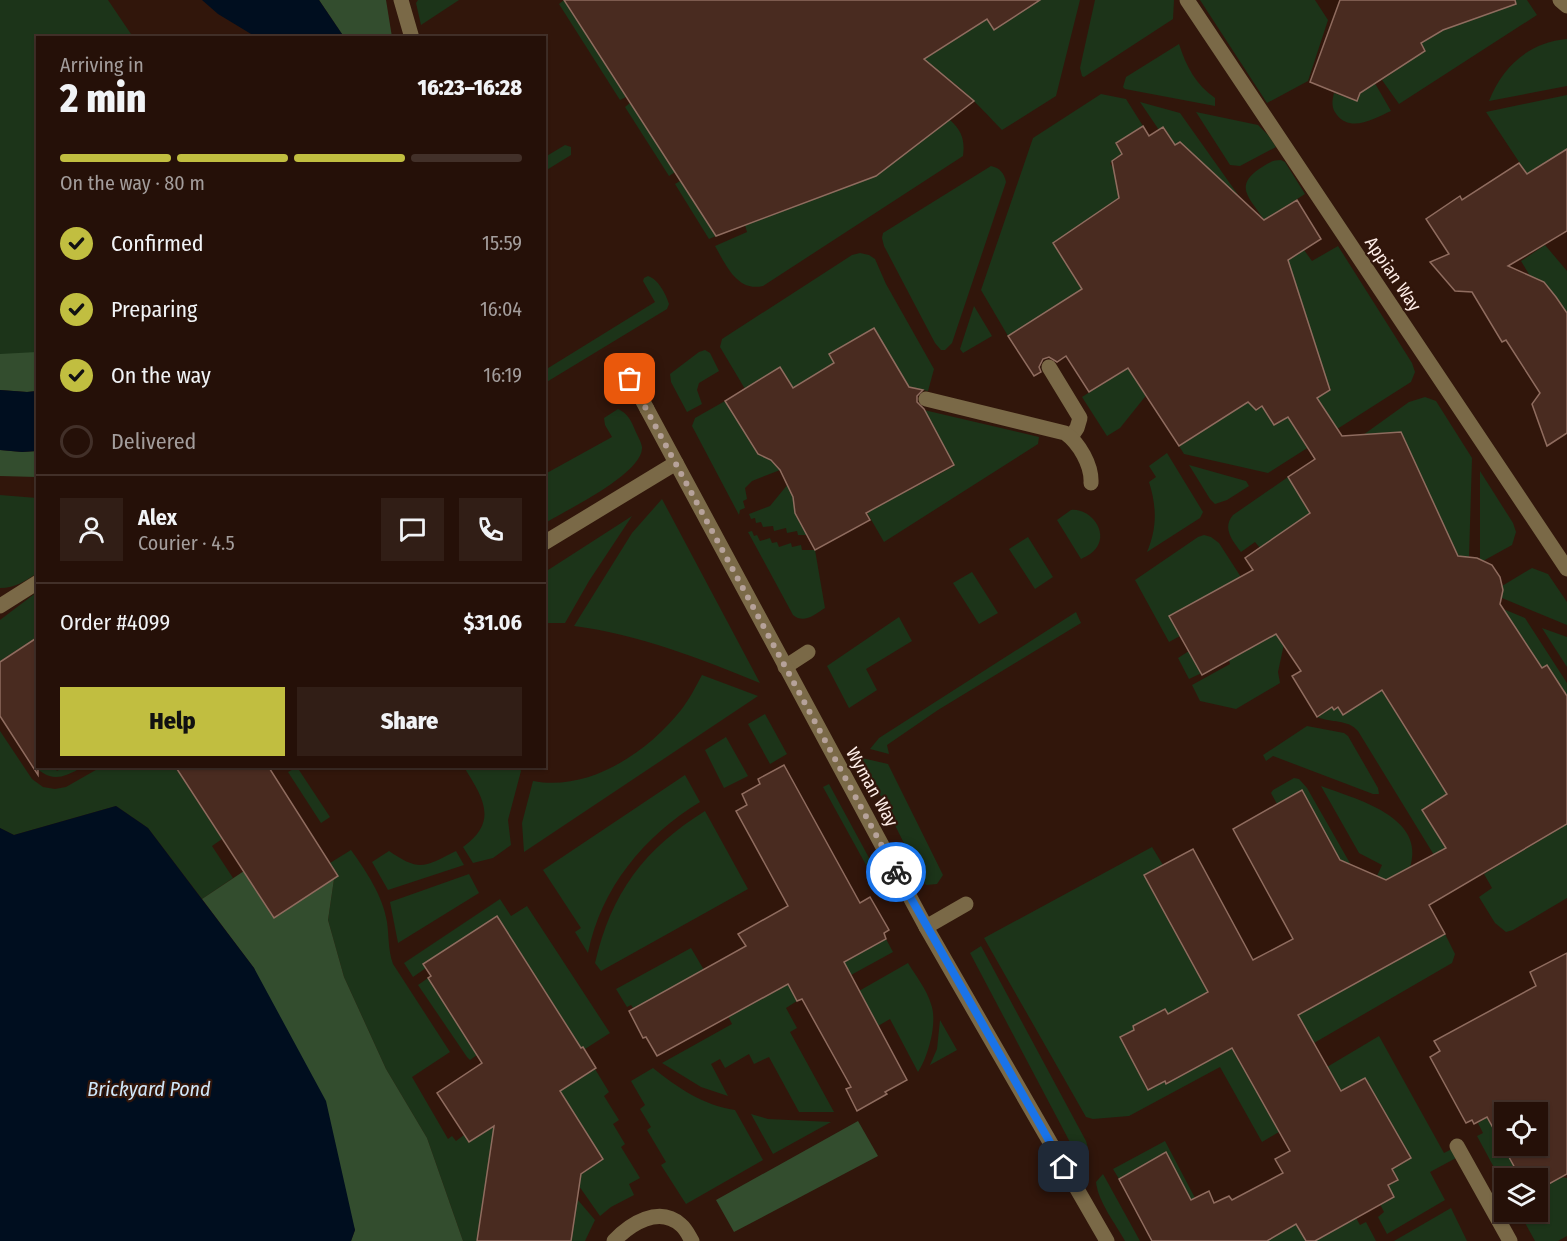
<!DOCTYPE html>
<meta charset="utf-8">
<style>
body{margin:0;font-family:"Fira Sans Condensed",sans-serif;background:#311e16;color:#f1f3f6;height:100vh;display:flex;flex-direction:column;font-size:22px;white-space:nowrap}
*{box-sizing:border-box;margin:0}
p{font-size:20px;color:#a39d9c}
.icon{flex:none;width:33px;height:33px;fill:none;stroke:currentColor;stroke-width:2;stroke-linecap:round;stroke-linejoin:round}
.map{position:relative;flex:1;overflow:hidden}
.panel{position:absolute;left:36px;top:36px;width:510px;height:732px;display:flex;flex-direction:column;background:#251008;border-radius:0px;box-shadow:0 2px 4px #0004,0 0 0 2px #423029}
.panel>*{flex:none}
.fabs{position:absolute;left:1494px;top:1102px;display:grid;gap:12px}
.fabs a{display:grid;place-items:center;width:54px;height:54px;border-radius:0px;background:#251008;box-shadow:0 2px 4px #0004,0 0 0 2px #423029;font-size:30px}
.pin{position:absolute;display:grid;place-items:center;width:51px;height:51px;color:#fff;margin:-26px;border-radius:12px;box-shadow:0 3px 9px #0006}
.courier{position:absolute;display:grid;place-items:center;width:60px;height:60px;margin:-30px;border:4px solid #1a73e8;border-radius:50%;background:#fff;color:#222;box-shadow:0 2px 8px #0007}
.head em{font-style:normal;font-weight:800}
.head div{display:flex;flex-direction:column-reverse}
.head{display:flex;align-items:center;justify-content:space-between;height:102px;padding:0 24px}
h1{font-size:39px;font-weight:800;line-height:45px}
.bar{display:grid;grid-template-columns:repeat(4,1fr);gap:9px 6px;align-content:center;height:72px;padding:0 24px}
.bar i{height:8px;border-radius:4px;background:#423029}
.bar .selected{background:#c1be40}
.bar p{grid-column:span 4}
.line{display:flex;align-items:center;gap:15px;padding:0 24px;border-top:2px solid #423029}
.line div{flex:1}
.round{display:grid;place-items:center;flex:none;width:63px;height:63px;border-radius:0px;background:#311e16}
ol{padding:0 24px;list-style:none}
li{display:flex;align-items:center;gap:18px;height:66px}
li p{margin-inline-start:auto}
li .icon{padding:6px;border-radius:50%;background:#c1be40;color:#111;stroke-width:4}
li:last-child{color:#a39d9c}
li i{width:33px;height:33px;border:3px solid #423029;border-radius:50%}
.button{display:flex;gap:12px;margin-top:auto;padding:12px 24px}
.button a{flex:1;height:69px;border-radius:0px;background:#c1be40;color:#111;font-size:24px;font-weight:800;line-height:69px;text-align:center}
.button a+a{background:#311e16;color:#f1f3f6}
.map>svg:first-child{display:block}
</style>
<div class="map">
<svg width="1567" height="1241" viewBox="0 0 1567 1241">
<rect width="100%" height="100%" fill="#31160b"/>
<g fill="#1c3419">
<polygon points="0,0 108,0 133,37 38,38 37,354 0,355"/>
<polygon points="418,0 459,0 421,25 416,3"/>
<polygon points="564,0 626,97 620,100 559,4"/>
<path d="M1017,0H1080L1056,96L1002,130C978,105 952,75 919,62L987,19L994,30Z"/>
<polygon points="1095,0 1174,0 1173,19 1084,77 1082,76 1080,68"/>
<polygon points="1200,0 1315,0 1328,20 1308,81 1267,103"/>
<polygon points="1494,0 1527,0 1537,15 1399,104 1382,80 1424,51 1421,43"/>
<path d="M1567,39V86L1489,101C1502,67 1529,42 1567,39Z"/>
<path d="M1179,44C1186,66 1196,85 1215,98V106L1125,89L1123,87L1126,77Z"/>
<path d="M1369,73L1391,111C1375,118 1351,133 1337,115C1331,108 1332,101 1334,93L1357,101Z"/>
<polygon points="1101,94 1126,99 1143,126 1116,143 1122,154 1110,163 1122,183 1119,198 1082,289 1008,336 981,290 1033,138"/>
<polygon points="1567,95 1567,149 1527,174 1486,112"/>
<polygon points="1140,102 1180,113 1241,199 1180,142 1175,145 1164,127 1159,130"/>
<polygon points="630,103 675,172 669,176 625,107"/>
<polygon points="1196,112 1258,125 1268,135 1276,147 1240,166 1230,165"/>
<path d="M950,120C962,131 965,140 963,156L763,286C737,292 726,265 715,246L747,232L745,225Z"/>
<polygon points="565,145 571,147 571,155 545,171 545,157"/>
<path d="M1281,160L1285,162L1305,194L1264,220C1251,199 1233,187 1259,169C1267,164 1271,160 1281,160Z"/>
<path d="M991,166C1000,168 1004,173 1006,182L952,343L945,350H941L935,343L884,246L882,238L883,233Z"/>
<polygon points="680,181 716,236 709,239 675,184"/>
<polygon points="1545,245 1567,271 1567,313 1556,297 1544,282 1530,276 1521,261"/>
<polygon points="1338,246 1412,363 1415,372 1411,382 1268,473 1184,454 1179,446 1248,402 1256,410 1262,406 1274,425 1288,417 1323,407 1317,398 1331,389 1319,370 1284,262 1304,250 1312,261"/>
<polygon points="860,253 869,255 875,259 886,284 934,369 928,391 909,387 874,328 830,354 834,363 793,388 780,367 745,389 720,347 722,339 852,255"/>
<path d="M648,276C658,279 666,294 669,304L667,309L545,383V370L655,302L643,281L644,278Z"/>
<polygon points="974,306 992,336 963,353 960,349"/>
<polygon points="705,350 710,353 719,371 699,383 697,390 702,404 687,412 671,382 670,374 699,352"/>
<polygon points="1142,359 1148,393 1120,428 1107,436 1082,397"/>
<polygon points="1425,397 1436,401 1472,458 1469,557 1460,558 1450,542 1363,435 1409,402"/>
<polygon points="725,401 758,454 771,460 780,470 752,481 745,488 747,499 743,501 745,508 740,510 739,515 692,426 695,418"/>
<path d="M618,409C627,413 631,420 635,430C637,435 641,441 642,447C644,473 565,511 545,523V474L612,437L605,425L604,418Z"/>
<polygon points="924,410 1039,437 1038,444 884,542 854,490 906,492 954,466"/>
<path d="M1167,453L1203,512L1200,518L1147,552C1157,529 1157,507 1149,482L1156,477L1149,466Z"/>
<polygon points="1189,465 1246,481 1249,486 1227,500 1215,504 1210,499"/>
<polygon points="1480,471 1513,523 1516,532 1512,545 1483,561 1480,559"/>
<path d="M1288,477L1310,513L1260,548L1255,542L1241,552C1232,540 1222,528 1233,515Z"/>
<polygon points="788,484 793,497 795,513 807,535 798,535 797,531 787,533 786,528 774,531 773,526 763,527 761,522 756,523 755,518 751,519 749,514 770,506"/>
<path d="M0,495L37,498V573C25,581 16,588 0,588Z"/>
<path d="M662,499L760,683C701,659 638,634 574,626L632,533Z"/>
<path d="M1071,510C1089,508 1108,530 1097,547C1093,553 1087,556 1081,559L1057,520Z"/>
<polygon points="632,516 589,581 565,623 545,623 545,572"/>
<path d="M752,531L754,536L757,535L760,541L770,538L772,543L777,542L779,547L791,543L792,547L801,545L802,550H815L825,608C814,615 804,624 793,615L748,532Z"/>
<polygon points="1204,535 1211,537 1219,543 1284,644 1278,672 1280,683 1236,709 1200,701 1192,685 1230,664 1229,660 1189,679 1178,658 1189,651 1180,636 1169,642 1135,580 1198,537"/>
<polygon points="1028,537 1053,577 1035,589 1009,549"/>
<polygon points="1532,568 1548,574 1567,602 1567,625 1502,598 1502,586"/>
<polygon points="972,572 998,613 979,624 953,583"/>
<polygon points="37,592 37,637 0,661 0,620"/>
<polygon points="1496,606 1525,618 1567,683 1567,696 1547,665 1542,668 1511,621"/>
<polygon points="1076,612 1081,623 938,710 887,745 889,754 870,749 879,738"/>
<polygon points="899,617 912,641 866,669 877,690 849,708 827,666"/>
<polygon points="1542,628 1567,637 1567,667"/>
<path d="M702,675L758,696L524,852L522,823L533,781C589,792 648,752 681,710C689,700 696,686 702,675Z"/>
<path d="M1375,680L1447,794L1422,810L1446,849L1434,855L1358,731C1348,719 1331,723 1317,717L1332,707L1334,710L1338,707L1343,715L1365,701Z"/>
<polygon points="765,714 787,754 770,764 748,724"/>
<polygon points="1307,726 1344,733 1348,736 1378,788 1379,794 1373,794 1273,756 1266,761 1263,755"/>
<polygon points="0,731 32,779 43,787 55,789 66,787 101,767 175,767 222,839 212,846 233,878 202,899 148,828 116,806 14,835 0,828"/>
<polygon points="726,737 748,776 724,788 705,750"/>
<path d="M37,749L38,766L54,767L57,771L63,767H82C56,783 46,780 26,757Z"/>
<polygon points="862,758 888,764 941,871 943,875 937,884 926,885 922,880"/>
<polygon points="297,767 330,817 321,823 288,772"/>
<path d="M464,767H519L521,771L508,820L511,845L493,858L473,863L463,847C499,821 483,798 464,767Z"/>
<path d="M685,775L700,802C644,836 601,888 588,953L575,932L581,928L543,870Z"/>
<polygon points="1294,778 1299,779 1307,788 1351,865 1345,869 1301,791 1277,804 1271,793 1273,790"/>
<polygon points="829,784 887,891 882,894 823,787"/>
<path d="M1321,786C1355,799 1427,816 1410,868L1380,884L1377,876L1382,865L1359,853Z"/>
<path d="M705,811L748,889L601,971L595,963C611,893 644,849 705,811Z"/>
<polygon points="1567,824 1567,898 1513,930 1506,932 1495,923 1479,897 1492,888 1484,874"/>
<polygon points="1152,847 1163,865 1145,876 1208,992 1168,1014 1165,1009 1133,1026 1134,1030 1121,1037 1166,1084 1199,1066 1248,1035 1239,1060 1279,1132 1262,1142 1220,1067 1129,1116 1093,1119 1086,1117 984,938"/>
<path d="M351,850C366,871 383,896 387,922C389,936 388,950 393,964L450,1052L412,1077L448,1139L452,1136L456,1141L464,1135L469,1142L495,1125L477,1241H463L427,1138L386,1069L344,977L328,920L334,879L338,875L330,863Z"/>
<path d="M389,851C420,872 424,867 456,851L464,865L388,890L372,862Z"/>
<polygon points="469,874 479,893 398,943 390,902"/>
<polygon points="500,899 511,916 527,906 610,1033 585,1049 583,1047 571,1055 575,1038 497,916 423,964 426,968 413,977 404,963"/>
<polygon points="1445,934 1455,954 1452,963 1314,1043 1295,1009 1326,999"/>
<polygon points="886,939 893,952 851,975 841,959 852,957"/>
<polygon points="981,946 1086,1141 1088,1148 1086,1154 1077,1154 1072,1146 970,953"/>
<polygon points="691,948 704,970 634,1009 631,1005 627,1007 616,989"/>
<path d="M908,963C916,976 927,990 931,1004C938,1022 928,1057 918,1072L890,1019L878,1026L859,991Z"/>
<polygon points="428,978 477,1055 470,1060 467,1057 418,985"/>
<polygon points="788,984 797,1001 786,1008 797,1028 790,1032 834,1112 799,1112 769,1057 754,1064 749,1054 725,1068 720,1059 711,1064 728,1096 701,1087 662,1063 732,1024 728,1016"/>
<polygon points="940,1020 957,1050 930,1065 937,1049"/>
<polygon points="1379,1036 1444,1153 1452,1149 1456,1158 1430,1172 1445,1200 1387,1234 1378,1217 1384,1212 1380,1204 1394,1197 1388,1185 1398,1180 1392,1169 1397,1135 1365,1078 1341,1091 1327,1067"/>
<path d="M653,1068C676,1087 705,1106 735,1110L763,1160L686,1204L661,1165L666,1162L647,1130L651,1127L640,1109L645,1105L631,1081Z"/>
<polygon points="595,1069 609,1092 604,1096 619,1120 613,1124 625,1144 621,1147 640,1178 629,1184 634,1195 611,1207 600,1216 579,1186 580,1181 577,1176 603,1159 560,1091"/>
<polygon points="751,1114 768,1119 831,1122 773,1154"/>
<polygon points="1488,1117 1521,1179 1504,1179 1504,1186 1477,1136 1483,1133 1478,1123"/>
<polygon points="1165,1141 1195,1198 1191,1200 1166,1152 1119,1179 1113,1169"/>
<path d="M1103,1174L1140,1241H1125C1116,1224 1098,1202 1096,1182Z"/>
<polygon points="1560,1177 1567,1178 1567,1236 1558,1241 1535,1241 1519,1212 1538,1212 1538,1190"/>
<polygon points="577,1199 595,1220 585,1241 571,1241"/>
<polygon points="1451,1208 1467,1241 1394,1241"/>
<polygon points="1356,1218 1360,1225 1366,1222 1376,1241 1315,1241"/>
<polygon points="1296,1224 1306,1241 1254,1241 1292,1226"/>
</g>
<g fill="#334d2e">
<polygon points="319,0 386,0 392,37 344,37"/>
<polygon points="37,352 37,391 27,392 0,390 0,354"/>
<polygon points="0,450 22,452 37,451 37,477 0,476"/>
<polygon points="244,871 274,918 334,879 328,920 344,977 386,1069 427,1138 463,1241 351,1241 355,1230 254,968 202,899"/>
<polygon points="858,1121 878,1156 734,1232 716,1200"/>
</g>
<g fill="#000e1f">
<polygon points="202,0 319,0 344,37 256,37 218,14"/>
<polygon points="0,390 27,392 37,391 37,451 22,452 0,450"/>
<polygon points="116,806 148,828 254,968 326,1101 355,1230 351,1241 0,1241 0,828 14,835"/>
</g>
<g fill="#492b20" stroke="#8f6c5f" stroke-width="1.5" fill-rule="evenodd">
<polygon points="564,0 1040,0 994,30 987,19 924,59 974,101 876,176 716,236"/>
<polygon points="1340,0 1515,0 1516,4 1443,30 1421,43 1425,51 1360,93 1357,101 1310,82"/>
<polygon points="1143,126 1149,136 1163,127 1175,145 1180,142 1264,220 1297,200 1321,239 1288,260 1330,390 1317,398 1342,436 1401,432 1458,556 1477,558 1492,565 1500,577 1503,590 1500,604 1542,668 1547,665 1567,696 1567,824 1429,905 1445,934 1298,1015 1341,1091 1365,1078 1411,1158 1392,1169 1398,1180 1388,1185 1394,1197 1315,1241 1306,1241 1296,1224 1267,1241 1152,1241 1119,1179 1166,1152 1191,1200 1209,1191 1214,1203 1229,1196 1232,1200 1283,1173 1275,1159 1290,1151 1232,1048 1166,1084 1165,1081 1148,1090 1120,1037 1134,1030 1133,1026 1165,1009 1168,1014 1208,992 1144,875 1193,849 1253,960 1293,939 1233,829 1302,790 1340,860 1386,880 1446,848 1422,810 1447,794 1382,690 1343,715 1338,707 1334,710 1332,707 1317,717 1292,676 1301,671 1276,634 1202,675 1169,616 1253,570 1245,558 1310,513 1288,477 1315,459 1288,417 1274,425 1262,406 1256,410 1248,402 1179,446 1128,368 1089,392 1066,356 1057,362 1049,357 1043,359 1039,367 1041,372 1034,376 1008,336 1082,289 1053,243 1119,198 1112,161 1122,154 1116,143"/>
<polygon points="1567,149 1567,231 1508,266 1544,282 1556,297 1567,313 1567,433 1547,446 1532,404 1540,393 1506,340 1502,342 1472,292 1455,291 1430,262 1449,254 1426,219 1460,196 1462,200 1519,163 1527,174"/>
<polygon points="874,328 909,387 923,390 917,396 917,402 924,409 954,465 866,513 870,520 815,550 795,513 793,497 780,470 771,460 758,454 725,401 780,367 793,388 834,363 829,354"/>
<polygon points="38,637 38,775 0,716 0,662"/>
<polygon points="784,765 860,903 870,897 889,930 884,933 886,939 844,962 907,1080 885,1092 887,1094 857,1111 846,1089 851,1087 802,999 797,1001 788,984 657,1056 646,1037 643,1038 629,1011 746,946 738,934 788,906 736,811 747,805 742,794 760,784 758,779"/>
<polygon points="175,766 268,766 338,876 274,918"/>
<polygon points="497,916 581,1048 583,1047 596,1068 560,1091 603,1159 581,1174 571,1241 477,1241 494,1126 469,1142 437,1093 482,1063 428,978 431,976 423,964"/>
<path d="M1567,953V1174L1538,1190V1179H1521L1487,1117L1474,1124L1472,1120L1466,1123L1430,1057L1440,1051L1434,1041L1536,986L1530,972ZM1504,1113H1538V1146H1504Z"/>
</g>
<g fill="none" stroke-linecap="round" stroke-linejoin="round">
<g stroke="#7a6947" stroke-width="15">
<polyline points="401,0 412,38"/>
<polyline points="1560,0 1567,6"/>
<polyline points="1049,367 1080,418 1077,428 1071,437"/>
<polyline points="631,379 647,409"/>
<path d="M926,399L1065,433C1079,443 1092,465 1091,483"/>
<polyline points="544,543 676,463"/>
<polyline points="0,606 38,582"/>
<polyline points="785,667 808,652"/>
<polyline points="926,927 966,904"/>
<polyline points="1457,1146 1510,1241"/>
<path d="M614,1241C630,1224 659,1205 681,1225C686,1229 689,1236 692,1241"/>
</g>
<g stroke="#7a6947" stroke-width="15">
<polyline points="1187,0 1567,569"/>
<polyline points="647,409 926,927 1107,1241"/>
</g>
</g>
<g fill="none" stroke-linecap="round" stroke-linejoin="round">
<polyline stroke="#b6a29a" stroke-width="6" stroke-dasharray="0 10.8" points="630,379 896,872"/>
<polyline stroke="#1a73e8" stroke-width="8" points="896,872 1064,1167"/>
</g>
<g text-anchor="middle" stroke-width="4.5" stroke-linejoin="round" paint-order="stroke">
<g font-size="18" fill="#feede7" stroke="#31160b">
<text transform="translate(1393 274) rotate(56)" y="6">Appian Way</text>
<text transform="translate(872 787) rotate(61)" y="6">Wyman Way</text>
</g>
<g font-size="20" font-style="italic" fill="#cfe7fa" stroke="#31160b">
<text x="149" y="1096">Brickyard Pond</text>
</g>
</g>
</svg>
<div class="fabs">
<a><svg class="icon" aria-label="locate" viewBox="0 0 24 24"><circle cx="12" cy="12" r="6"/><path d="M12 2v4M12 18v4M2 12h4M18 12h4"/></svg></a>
<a><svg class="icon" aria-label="layers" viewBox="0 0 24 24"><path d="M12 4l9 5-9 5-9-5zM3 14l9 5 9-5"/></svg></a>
</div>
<div class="pin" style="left:630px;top:379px;background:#ea580c"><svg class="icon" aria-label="bag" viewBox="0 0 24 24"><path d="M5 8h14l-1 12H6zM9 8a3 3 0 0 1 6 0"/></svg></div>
<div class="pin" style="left:1064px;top:1167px;background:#1f2937"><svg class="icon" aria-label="home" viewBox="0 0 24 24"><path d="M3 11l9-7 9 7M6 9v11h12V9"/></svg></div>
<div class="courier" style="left:896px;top:872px"><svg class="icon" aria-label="bike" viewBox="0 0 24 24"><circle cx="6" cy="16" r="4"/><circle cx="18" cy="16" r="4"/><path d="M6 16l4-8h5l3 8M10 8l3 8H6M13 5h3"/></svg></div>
<section class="panel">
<div class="head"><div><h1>2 min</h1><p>Arriving in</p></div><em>16:23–16:28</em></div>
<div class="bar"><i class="selected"></i><i class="selected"></i><i class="selected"></i><i></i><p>On the way · 80 m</p></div>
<ol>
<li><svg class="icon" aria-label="check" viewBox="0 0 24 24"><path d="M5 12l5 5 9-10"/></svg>Confirmed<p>15:59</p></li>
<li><svg class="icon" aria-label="check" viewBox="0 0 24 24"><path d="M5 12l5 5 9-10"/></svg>Preparing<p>16:04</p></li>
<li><svg class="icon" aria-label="check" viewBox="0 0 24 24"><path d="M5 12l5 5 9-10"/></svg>On the way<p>16:19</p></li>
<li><i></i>Delivered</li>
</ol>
<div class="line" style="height:108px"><a class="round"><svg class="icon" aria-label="person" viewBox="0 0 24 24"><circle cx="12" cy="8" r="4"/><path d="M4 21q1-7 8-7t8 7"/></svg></a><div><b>Alex</b><p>Courier · 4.5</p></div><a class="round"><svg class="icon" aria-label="chat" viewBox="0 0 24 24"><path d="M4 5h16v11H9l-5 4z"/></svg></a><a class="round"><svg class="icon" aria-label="phone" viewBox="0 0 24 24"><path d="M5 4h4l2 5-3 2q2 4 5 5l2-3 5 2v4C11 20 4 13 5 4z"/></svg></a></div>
<div class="line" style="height:78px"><div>Order #4099</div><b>$31.06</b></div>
<div class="button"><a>Help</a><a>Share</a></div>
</section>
</div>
